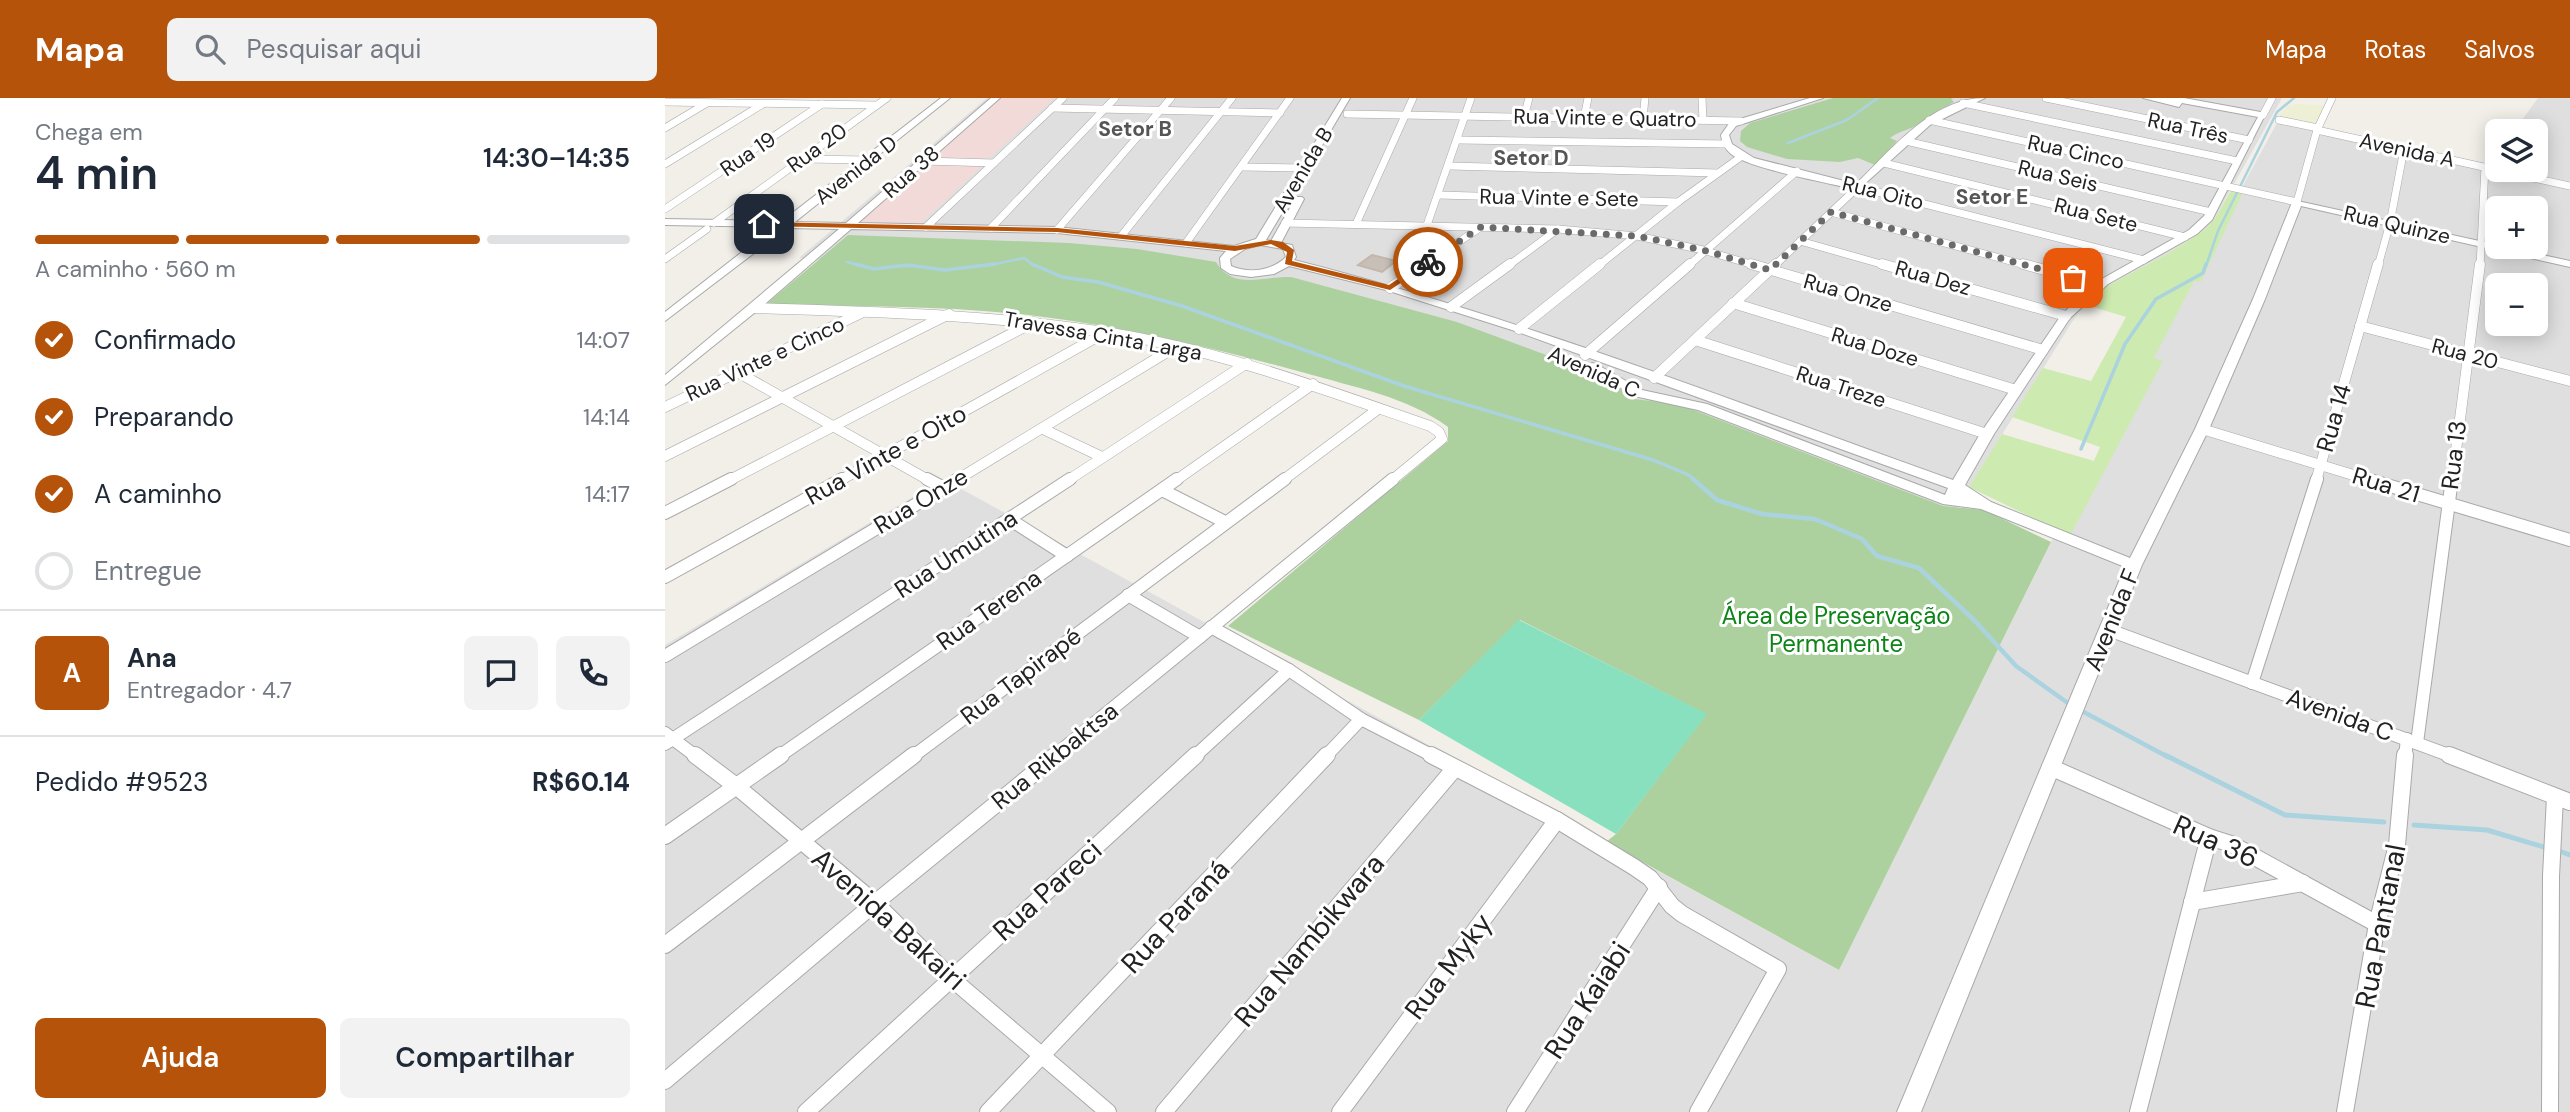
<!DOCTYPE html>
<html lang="pt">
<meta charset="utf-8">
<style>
body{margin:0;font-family:"DM Sans",sans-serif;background:#f2f2f3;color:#1f2937;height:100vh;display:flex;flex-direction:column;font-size:26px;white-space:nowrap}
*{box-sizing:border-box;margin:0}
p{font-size:23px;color:#747a83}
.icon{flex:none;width:38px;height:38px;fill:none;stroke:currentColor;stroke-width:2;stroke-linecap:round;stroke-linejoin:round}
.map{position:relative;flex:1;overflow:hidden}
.details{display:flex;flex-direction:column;background:#fff;width:665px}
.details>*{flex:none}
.buttons{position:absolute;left:1820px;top:21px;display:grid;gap:14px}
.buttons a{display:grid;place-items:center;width:63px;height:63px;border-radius:10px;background:#fff;box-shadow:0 4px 18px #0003;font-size:35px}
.pin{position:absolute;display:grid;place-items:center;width:60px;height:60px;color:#fff;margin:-30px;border-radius:14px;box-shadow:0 4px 10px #0006}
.courier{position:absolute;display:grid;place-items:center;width:70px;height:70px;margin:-35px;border:5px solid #b45309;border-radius:50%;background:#fff;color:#222;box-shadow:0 2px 9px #0007}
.head em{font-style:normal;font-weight:600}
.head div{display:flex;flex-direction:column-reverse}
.head{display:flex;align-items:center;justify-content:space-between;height:119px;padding:0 35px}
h1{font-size:46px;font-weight:600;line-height:52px}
.bar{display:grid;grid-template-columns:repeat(4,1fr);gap:10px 7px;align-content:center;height:84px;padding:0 35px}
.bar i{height:9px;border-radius:5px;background:#e0e1e3}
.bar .current{background:#b45309}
.bar p{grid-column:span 4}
.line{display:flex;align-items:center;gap:18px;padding:0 35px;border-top:2px solid #e0e1e3}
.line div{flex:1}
.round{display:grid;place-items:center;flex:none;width:74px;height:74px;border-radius:10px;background:#f2f2f3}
ol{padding:0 35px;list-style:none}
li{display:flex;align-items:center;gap:21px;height:77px}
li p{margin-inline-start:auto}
li .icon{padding:7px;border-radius:50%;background:#b45309;color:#fff;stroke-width:4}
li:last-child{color:#747a83}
li i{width:38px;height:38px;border:4px solid #e0e1e3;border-radius:50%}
.cta{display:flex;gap:14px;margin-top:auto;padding:14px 35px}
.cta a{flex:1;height:80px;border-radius:10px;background:#b45309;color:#fff;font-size:28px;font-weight:600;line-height:80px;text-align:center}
.cta a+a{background:#f2f2f3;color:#1f2937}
header{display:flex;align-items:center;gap:42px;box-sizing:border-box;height:98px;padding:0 35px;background:#b45309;color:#fff}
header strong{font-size:33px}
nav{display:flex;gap:38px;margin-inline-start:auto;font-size:24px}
.search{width:490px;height:63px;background:#f2f2f3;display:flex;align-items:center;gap:18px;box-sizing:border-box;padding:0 24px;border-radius:10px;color:#747a83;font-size:26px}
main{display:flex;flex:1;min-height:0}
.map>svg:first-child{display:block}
</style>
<header>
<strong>Mapa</strong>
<div class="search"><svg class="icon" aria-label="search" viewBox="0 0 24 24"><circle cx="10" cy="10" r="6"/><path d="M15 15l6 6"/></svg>Pesquisar aqui</div>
<nav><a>Mapa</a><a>Rotas</a><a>Salvos</a></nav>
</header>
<main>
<section class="details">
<div class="head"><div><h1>4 min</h1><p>Chega em</p></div><em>14:30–14:35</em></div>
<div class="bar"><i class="current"></i><i class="current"></i><i class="current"></i><i></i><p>A caminho · 560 m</p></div>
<ol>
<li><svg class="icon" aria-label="check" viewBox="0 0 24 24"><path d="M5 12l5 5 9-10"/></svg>Confirmado<p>14:07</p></li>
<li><svg class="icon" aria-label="check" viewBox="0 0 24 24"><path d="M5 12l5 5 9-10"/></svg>Preparando<p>14:14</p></li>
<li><svg class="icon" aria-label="check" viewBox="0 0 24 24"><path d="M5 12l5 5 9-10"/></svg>A caminho<p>14:17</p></li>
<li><i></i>Entregue</li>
</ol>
<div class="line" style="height:126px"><b class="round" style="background:#b45309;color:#fff">A</b><div><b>Ana</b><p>Entregador · 4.7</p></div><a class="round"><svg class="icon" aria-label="chat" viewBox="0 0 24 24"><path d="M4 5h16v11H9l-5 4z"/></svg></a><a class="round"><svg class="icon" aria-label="phone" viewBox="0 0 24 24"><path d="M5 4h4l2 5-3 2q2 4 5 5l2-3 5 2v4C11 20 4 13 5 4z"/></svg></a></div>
<div class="line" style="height:91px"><div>Pedido #9523</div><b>R$60.14</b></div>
<div class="cta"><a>Ajuda</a><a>Compartilhar</a></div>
</section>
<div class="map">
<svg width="1905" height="1014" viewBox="0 0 1905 1014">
<rect width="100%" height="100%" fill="#f2efe9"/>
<g fill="#e0dfdf" fill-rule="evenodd">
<polygon points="322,0 1617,0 1550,120 1541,131 1504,155 1440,189 1417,208 1254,470 529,200 134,160"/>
<path d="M1873,0H1905V1014H0V547L278,381L1174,872L1399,418L1613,23L1824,66L1832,56V72H1871V33H1849ZM1832,110H1871V149H1832ZM1832,187H1871V226H1832Z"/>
</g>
<g fill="#f2dad9">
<polygon points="336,0 390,0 322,62 263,61"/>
<polygon points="260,65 319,66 255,126 190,125"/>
</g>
<polygon fill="#eef0d5" points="1634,6 1663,8 1650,27 1612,20 1622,8"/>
<polygon fill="#cdebb0" points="1567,91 1578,94 1536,184 1529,183 1489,260 1498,263 1405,438 1304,389 1337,336 1429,363 1435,349 1347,319 1378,270 1426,283 1461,219 1418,206 1440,189 1504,155 1541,131 1550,120"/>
<g fill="#add19e">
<path d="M1168,0H1289L1286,1L1289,4C1275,12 1263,19 1250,28C1241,33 1234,33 1225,40L1232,43L1210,67L1193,60L1175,64L1122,61L1082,49L1075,43L1076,33L1085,25Z"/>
<path d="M183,137L404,145L472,151L551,164C568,193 598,178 626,179L792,224L935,277L969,301L1013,306L1278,408L1319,412L1386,444L1174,872L941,744L951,736L1041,616L855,522L754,622L563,528L783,343V329C743,299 688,289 640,275C552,251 462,229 371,218C282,207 190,209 101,206Z"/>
</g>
<polygon fill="#88e0be" points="854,522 1042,616 951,736 754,622"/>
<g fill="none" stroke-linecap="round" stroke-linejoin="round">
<g stroke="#aad3df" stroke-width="2.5">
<polyline points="1123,45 1182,22 1213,0"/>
<polyline points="182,164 196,168"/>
<polyline points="236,168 248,168"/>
<polyline points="321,168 359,160 370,168"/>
<polyline points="1541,168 1553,133 1612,14 1629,0"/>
</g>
<g stroke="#aad3df" stroke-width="3.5">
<polyline points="190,166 209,171 242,167 280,172 330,166"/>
<polyline points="367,166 397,179 433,184 517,208 739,288 988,362 1024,377 1030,383"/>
<polyline points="1416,351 1460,246 1491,201 1538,175 1541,166"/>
</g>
<g stroke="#aad3df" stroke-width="4.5">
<polyline points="1028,381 1052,402 1097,416 1150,421 1197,441 1212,458 1254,470 1310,523 1351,568 1407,608"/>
<polyline points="1415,612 1503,659"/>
</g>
<g stroke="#aad3df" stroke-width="5">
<polyline points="1500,657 1620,717 1719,724"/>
<polyline points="1749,727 1822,732 1882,750"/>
<polyline points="1891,752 1905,757"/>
</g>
</g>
<polygon fill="#c7bfb8" stroke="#c4b6ab" stroke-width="2" points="707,157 731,163 717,174 693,167"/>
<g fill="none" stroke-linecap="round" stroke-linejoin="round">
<g stroke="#a9a9a9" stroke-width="8">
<g id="minor-far3">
<polyline points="1037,0 1038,22"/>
<polyline points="1381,0 1584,42"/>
<polyline points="0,4 212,7"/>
<polyline points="1298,5 1572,63"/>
<polyline points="387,10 615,15"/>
<polyline points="682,16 1076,23"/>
<polyline points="1598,17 1607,0"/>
<polyline points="859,19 864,0"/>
<polyline points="919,20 923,0"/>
<polyline points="978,21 980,0"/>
<polyline points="1264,22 1632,104 1652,32 1667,0"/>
<polyline points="1614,22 1653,30"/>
<polyline points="0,30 42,5"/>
<polyline points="1652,32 1832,72"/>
<polyline points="794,42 1062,46"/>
<polyline points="1241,43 1546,114"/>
<polyline points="138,61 204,62"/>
<polyline points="258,63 329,65"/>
<polyline points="1219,65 1520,139"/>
<polyline points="0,66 98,6"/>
<polyline points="785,68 1052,75"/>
<polyline points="578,69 639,70"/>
<polyline points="1832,72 1905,88"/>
<polyline points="774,97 1013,104"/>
<polyline points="0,111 157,6"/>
<polyline points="1166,114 1364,168"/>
<polyline points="49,125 222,0"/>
<polyline points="620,125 893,131 972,138 1038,152 1092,168"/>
<polyline points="691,126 748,0"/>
<polyline points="762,127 806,0"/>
<polyline points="261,129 398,0"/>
<polyline points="326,130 450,0"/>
<polyline points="392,132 506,0"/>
<polyline points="457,137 567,0"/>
<polyline points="1135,143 1223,168"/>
<polyline points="521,145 625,0"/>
<polyline points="0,161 42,131"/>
<polyline points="758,168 816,129"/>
<polyline points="843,168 893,131"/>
<polyline points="933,168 1013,104 1077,58"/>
<polyline points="1023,168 1132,73"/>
<polyline points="1109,168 1193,89 1479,162"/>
<polyline points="1713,168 1725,125 1739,51"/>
<polyline points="1815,168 1820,69"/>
</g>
</g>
<g stroke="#a9a9a9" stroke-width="11">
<g id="minor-far2">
<polyline points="1086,166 1378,252"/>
<polyline points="1217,166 1401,218"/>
<polyline points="1358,166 1435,187"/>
<polyline points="725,190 761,166"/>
<polyline points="1068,205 1351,292"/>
<polyline points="786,209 845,166"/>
<path d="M89,210C206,214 323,216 439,234C551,251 658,291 765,328L774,334L777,341L726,383"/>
<polyline points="1695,228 1905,283"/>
<polyline points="854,231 935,166"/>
<polyline points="1030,242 1322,336"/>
<polyline points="920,257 1025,166"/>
<polyline points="74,275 265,383"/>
<polyline points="989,280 1111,166"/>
<polyline points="0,309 196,215"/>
<polyline points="378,331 437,359"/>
<polyline points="1537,331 1708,383"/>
<polyline points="0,358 284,216"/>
<polyline points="63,383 369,224"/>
<polyline points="174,383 441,234"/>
<polyline points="290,383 512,248"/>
<polyline points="402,383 582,265"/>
<polyline points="510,383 648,286"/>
<polyline points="617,383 713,311"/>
<polyline points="1651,383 1713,166"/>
<polyline points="1787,383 1815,166"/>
</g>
</g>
<g stroke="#a9a9a9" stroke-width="14">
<g id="minor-far1">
<polyline points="262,381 277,389"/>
<polyline points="1702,381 1905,442"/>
<polyline points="497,392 560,424"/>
<polyline points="0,415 66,381"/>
<polyline points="344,421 402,458"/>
<polyline points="0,479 177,381"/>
<polyline points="463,497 535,539"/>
<polyline points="546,529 624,572 696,621 770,659"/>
<polyline points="1444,532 1789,659"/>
<polyline points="0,558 293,381"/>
<polyline points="1587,585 1652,381"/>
<polyline points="0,635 32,659"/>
<polyline points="1752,645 1787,381"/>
<polyline points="0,646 405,381"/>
<polyline points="113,659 512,381"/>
<polyline points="247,659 620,381"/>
<polyline points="388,659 728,381"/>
<polyline points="529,659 624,572"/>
<polyline points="660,659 696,621"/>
<polyline points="1740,659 1742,641"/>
</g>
</g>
<g stroke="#a9a9a9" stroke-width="18">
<g id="minor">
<polyline points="30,657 71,688 210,805 286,880 443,1014"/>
<polyline points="766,657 892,722 969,769 985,780 1007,808 1017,816 1113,871 1033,1014"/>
<polyline points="1784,657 1905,704"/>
<polyline points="1385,669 1544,739 1566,746 1712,826"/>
<polyline points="0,738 116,657"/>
<polyline points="1527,804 1638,785"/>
<polyline points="0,847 249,657"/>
<polyline points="0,983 210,805 391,657"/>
<polyline points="141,1014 531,657"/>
<polyline points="323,1014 662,657"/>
<polyline points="499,1014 790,670"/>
<polyline points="675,1014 892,722"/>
<polyline points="850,1014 994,789"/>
<polyline points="1473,1014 1544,739"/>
<polyline points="1680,1014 1712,826 1732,747 1740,657"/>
<polyline points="1885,1014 1886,778 1890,699"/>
</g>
</g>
<g stroke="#a9a9a9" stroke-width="2">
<g id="tertiary">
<path d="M276,0H285L130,124L181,125L326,0H335L193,125L392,129L569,148L591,141L677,0H685L601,142L606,143L631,99H637L639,101L616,145L627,147L631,159L629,162C854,219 1070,304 1288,382L1315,336L1397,216L1435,182L1524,132L1539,118L1593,19L1517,5L1514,9L1478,0H1519L1601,15L1547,122L1532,136L1443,186L1405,220L1329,336L1300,387L1326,404L1465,460L1530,331L1588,201L1628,102L1905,163V169L1636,108L1600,201L1544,331L1477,467L1256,1014H1232L1460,469L1316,411L1278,406L1033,312L969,298L921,269L927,265L931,266L977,292L1042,306L1280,397L1283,390L850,233L721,192L624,168L609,176L586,179L565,176L556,170L555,160L561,153L392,135L186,131L93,212L0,287V277L174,131L122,130L0,223V214L109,129L0,127V121L117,123ZM595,147L618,151L621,159C606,173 585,176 566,168L565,161L580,151Z"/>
<path d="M1145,0H1158L1071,28L1064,37L1067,46L1089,60L1191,86C1226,52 1267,0 1320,0L1265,27L1193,92C1165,85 1085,71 1066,56C1060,51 1057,45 1056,37L1065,24Z"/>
</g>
</g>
<use href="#minor-far3" stroke="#fff" stroke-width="7"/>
<use href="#minor-far2" stroke="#fff" stroke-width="10"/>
<use href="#minor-far1" stroke="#fff" stroke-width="12"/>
<use href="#minor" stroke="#fff" stroke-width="16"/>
<use href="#tertiary" fill="#fff" fill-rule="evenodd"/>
</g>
<polygon fill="#b45309" points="99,124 392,130 570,148 606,142 618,144 629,152 627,163 724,187 760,163 767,164 725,192 620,166 622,154 606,146 570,153 392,134 97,128"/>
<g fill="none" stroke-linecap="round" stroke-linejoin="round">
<polyline stroke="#6b6a68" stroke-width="7" stroke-dasharray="0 12.6" points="763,164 816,129 831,130 972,138 1038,152 1105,172 1166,114 1408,180"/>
</g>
<g text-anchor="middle" stroke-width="6" stroke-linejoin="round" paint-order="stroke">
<g font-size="21" fill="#222" stroke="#fff">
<text transform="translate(940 20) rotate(1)" y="7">Rua Vinte e Quatro</text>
<text transform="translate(1523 30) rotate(12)" y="7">Rua Três</text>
<text transform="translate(152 50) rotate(-36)" y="7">Rua 20</text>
<text transform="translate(1742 52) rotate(12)" y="7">Avenida A</text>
<text transform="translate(1411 54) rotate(12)" y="7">Rua Cinco</text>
<text transform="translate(83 56) rotate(-34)" y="7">Rua 19</text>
<text transform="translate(191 72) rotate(-38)" y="7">Avenida D</text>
<text transform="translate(638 72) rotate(-59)" y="7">Avenida B</text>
<text transform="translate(246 74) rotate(-41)" y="7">Rua 38</text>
<text transform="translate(1393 78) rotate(13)" y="7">Rua Seis</text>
<text transform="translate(1218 95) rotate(14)" y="7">Rua Oito</text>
<text transform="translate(894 100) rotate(1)" y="7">Rua Vinte e Sete</text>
<text transform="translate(1431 117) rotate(14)" y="7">Rua Sete</text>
<text transform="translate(1732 127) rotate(13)" y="7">Rua Quinze</text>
<text transform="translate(1268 180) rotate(16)" y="7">Rua Dez</text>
<text transform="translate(1183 195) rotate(16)" y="7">Rua Onze</text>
<text transform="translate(438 238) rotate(10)" y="7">Travessa Cinta Larga</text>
<text transform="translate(1210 249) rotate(17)" y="7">Rua Doze</text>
<text transform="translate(1800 256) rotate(15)" y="7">Rua 20</text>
<text transform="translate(100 261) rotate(-25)" y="7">Rua Vinte e Cinco</text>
<text transform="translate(929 274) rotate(24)" y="7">Avenida C</text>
<text transform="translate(1176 289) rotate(18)" y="7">Rua Treze</text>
</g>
<g font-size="21" font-weight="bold" fill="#555" stroke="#fff">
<text x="470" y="38">Setor B</text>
<text x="866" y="67">Setor D</text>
<text x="1327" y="106">Setor E</text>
</g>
<g font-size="24" fill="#222" stroke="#fff">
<text transform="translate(1669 320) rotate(-74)" y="8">Rua 14</text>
<text transform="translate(221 357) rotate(-29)" y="8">Rua Vinte e Oito</text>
<text transform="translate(1789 357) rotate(-83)" y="8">Rua 13</text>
<text transform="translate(1721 387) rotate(17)" y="8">Rua 21</text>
<text transform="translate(256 403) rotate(-31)" y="8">Rua Onze</text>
<text transform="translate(291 456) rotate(-33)" y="8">Rua Umutina</text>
<text transform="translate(324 512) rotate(-35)" y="8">Rua Terena</text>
<text transform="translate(1447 522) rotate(-68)" y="8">Avenida F</text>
<text transform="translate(356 578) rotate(-37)" y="8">Rua Tapirapé</text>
<text transform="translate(1675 617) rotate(20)" y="8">Avenida C</text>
<text transform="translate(390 658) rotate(-39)" y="8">Rua Rikbaktsa</text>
</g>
<g font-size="24" fill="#0c8416" stroke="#fff">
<text x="1171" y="526">Área de Preservação<tspan x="1171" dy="28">Permanente</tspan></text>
</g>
<g font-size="28" fill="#222" stroke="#fff">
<text transform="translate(1551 743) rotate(24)" y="10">Rua 36</text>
<text transform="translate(382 792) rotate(-42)" y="10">Rua Pareci</text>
<text transform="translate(510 818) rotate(-47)" y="10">Rua Paraná</text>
<text transform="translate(224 821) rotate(42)" y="10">Avenida Bakairi</text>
<text transform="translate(1715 828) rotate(-79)" y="10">Rua Pantanal</text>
<text transform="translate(644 842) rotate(-50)" y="10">Rua Nambikwara</text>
<text transform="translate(783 868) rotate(-53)" y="10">Rua Myky</text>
<text transform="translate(922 902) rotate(-57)" y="10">Rua Kaiabi</text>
</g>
</g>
</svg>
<div class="buttons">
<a><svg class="icon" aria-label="layers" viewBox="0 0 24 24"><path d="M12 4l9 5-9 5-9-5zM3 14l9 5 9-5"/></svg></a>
<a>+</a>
<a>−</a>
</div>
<div class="pin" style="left:1408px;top:180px;background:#ea580c"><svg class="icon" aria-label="bag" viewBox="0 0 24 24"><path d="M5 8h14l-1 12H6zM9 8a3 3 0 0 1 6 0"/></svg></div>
<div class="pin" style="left:99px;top:126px;background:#1f2937"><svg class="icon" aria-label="home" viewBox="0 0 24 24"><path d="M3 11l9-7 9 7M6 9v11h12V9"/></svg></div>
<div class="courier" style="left:763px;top:164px"><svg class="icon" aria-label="bike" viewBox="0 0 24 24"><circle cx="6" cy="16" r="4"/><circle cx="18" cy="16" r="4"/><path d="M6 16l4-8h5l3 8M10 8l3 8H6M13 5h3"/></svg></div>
</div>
</main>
